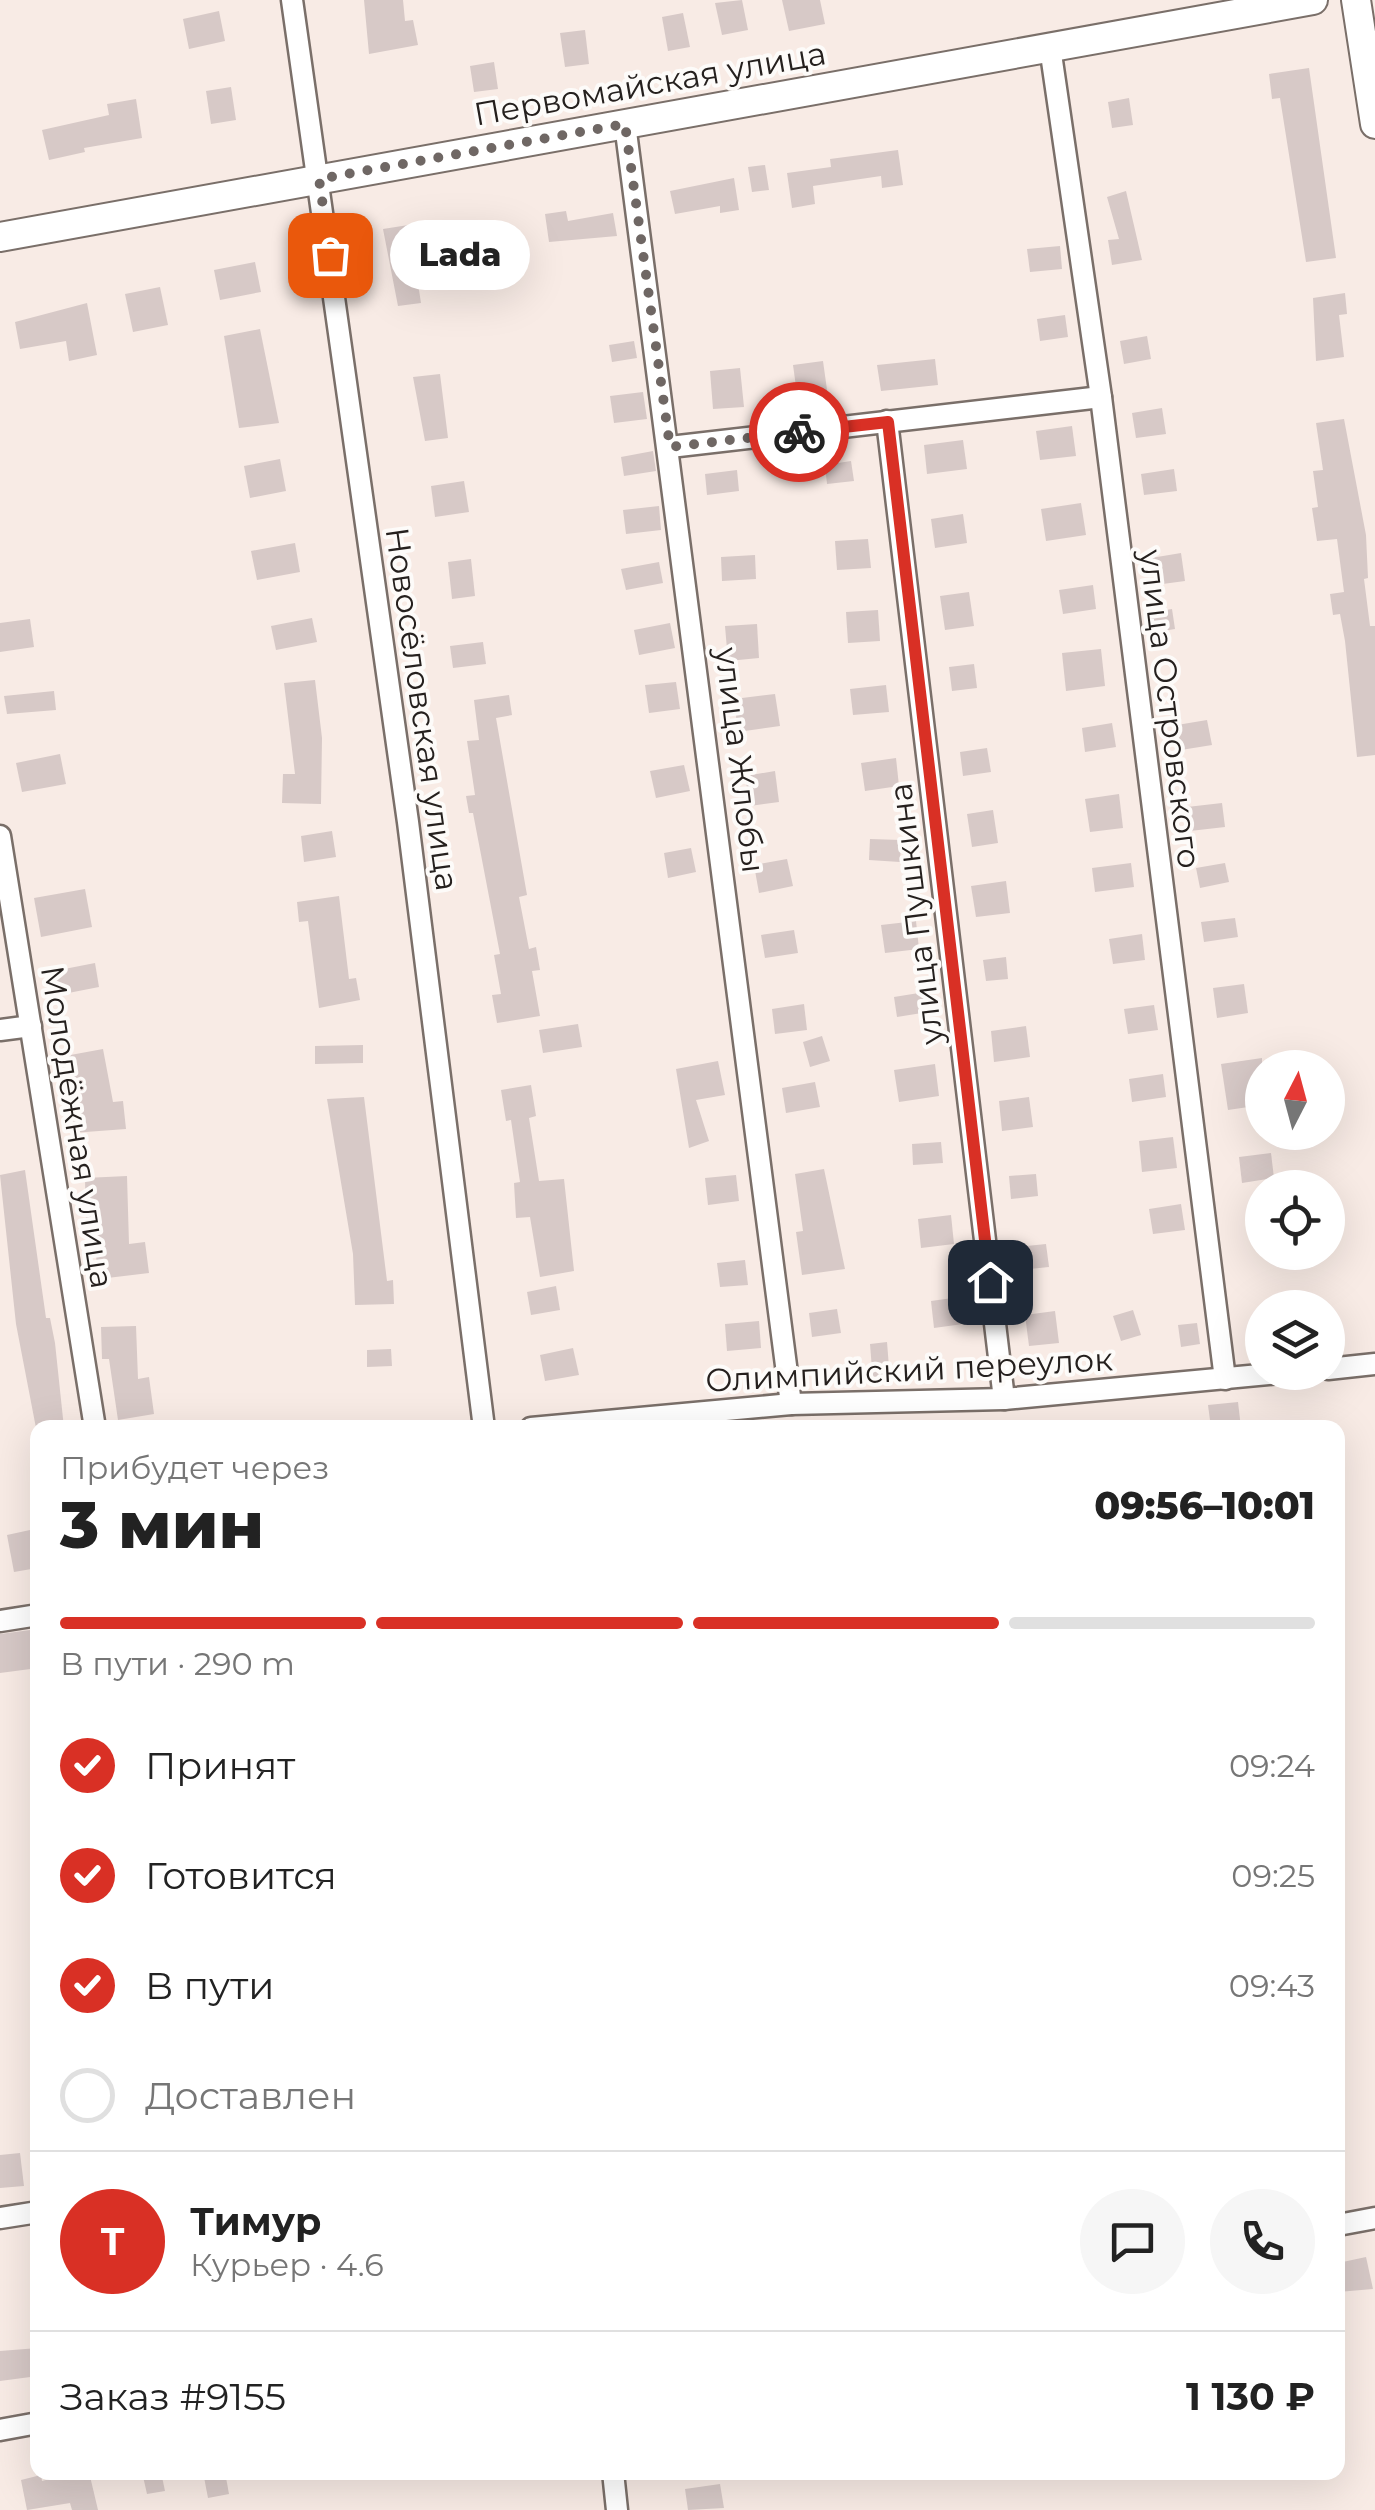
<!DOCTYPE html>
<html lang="ru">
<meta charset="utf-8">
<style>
body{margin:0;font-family:Montserrat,sans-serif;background:#f6f6f6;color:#222;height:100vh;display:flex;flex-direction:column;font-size:38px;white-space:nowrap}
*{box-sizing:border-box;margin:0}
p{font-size:32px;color:#767676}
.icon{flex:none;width:55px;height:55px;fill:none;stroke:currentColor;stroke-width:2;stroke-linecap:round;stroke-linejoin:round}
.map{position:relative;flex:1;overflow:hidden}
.drawer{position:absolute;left:30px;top:1420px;width:1315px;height:1060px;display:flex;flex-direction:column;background:#fff;border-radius:20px;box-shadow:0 10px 40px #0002}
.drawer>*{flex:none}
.needle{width:65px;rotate:6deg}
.buttons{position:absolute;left:1245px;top:1050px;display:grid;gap:20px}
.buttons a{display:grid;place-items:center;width:100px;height:100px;border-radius:50%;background:#fff;box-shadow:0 10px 40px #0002;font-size:50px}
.pin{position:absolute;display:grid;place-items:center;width:85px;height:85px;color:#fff;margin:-42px;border-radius:20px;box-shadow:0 5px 15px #0006}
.courier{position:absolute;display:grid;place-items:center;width:100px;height:100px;margin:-50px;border:8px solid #d93025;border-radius:50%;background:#fff;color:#222;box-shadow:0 2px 12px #0007}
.bubble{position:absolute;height:70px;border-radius:35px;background:#fff;box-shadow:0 10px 40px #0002;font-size:32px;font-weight:800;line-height:70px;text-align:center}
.summary em{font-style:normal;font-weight:800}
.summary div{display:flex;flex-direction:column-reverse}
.summary{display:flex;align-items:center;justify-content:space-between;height:170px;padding:0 30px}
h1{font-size:65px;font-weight:800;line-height:75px}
.bar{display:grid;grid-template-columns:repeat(4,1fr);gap:15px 10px;align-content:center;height:120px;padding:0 30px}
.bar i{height:12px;border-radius:8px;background:#e0e0e0}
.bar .on{background:#d93025}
.bar p{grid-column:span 4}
.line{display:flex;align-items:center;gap:25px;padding:0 30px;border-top:2px solid #e0e0e0}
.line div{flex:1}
.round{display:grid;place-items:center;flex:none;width:105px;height:105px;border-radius:52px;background:#f6f6f6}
ol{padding:0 30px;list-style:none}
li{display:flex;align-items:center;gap:30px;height:110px}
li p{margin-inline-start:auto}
li .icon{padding:10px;border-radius:50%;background:#d93025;color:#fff;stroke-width:4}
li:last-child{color:#767676}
li i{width:55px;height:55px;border:5px solid #e0e0e0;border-radius:50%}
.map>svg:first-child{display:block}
</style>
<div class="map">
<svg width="1375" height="2510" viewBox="0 0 1375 2510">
<rect width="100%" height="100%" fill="#f8ebe5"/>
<g fill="#d7c9c7">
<polygon points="364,0 403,0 405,21 413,20 418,45 369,54"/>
<polygon points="742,0 748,30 722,35 715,3"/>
<polygon points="782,0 820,0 825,24 789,31"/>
<polygon points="219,11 225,41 189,49 183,19"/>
<polygon points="683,13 690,47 668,51 662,17"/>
<polygon points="585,30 589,64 565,67 560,33"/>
<polygon points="494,62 498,89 474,92 470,66"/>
<polygon points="1309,68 1336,258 1306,262 1280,98 1272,99 1269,74"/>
<polygon points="231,87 236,120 211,124 206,91"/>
<polygon points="1129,98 1133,125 1112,128 1108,102"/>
<polygon points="136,99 142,138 84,148 85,152 49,160 42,130 109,115 107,104"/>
<polygon points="898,150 903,185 882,188 881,176 813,186 815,204 792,208 787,173 831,167 830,159"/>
<polygon points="765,165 769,190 752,192 748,167"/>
<polygon points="734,178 739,210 720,213 720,206 675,214 670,191"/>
<polygon points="1126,191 1142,260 1112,265 1108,240 1119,239 1107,197"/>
<polygon points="566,211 568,221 613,213 617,236 549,242 545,214"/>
<polygon points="434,221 442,273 417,277 421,303 398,306 383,229"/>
<polygon points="500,236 507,265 476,273 468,244"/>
<polygon points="1060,246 1062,269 1030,272 1027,249"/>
<polygon points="255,262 261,292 220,300 214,270"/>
<polygon points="160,287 168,325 133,332 125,294"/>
<polygon points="1345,293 1347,314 1339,315 1344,357 1316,361 1313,298"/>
<polygon points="87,303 97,355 69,361 66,341 20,349 15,322"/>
<polygon points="1065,315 1068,337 1040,341 1037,319"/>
<polygon points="260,329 279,423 239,428 224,336"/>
<polygon points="1147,336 1151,359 1124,364 1120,341"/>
<polygon points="634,341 637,358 612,362 609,345"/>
<polygon points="935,359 938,385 881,391 877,365"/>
<polygon points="823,361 828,397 798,401 793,365"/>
<polygon points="740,368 744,407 713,409 710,371"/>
<polygon points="440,374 448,438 425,441 413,377"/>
<polygon points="643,392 647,419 614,423 610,396"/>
<polygon points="1162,408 1166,434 1136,438 1132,413"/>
<polygon points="1344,419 1366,535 1368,578 1364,579 1370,626 1375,626 1375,755 1357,757 1345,641 1340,614 1333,615 1330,594 1344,592 1337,539 1317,541 1312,508 1318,507 1313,471 1323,470 1316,423"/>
<polygon points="1072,426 1076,456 1040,460 1036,431"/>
<polygon points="963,440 967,469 927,474 924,445"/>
<polygon points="653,451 656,471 624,476 621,457"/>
<polygon points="280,459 286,491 250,498 244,466"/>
<polygon points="851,461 854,481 827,484 825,465"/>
<polygon points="1174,469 1177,491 1144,495 1141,474"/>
<polygon points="737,470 739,491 707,495 705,474"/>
<polygon points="464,481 469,512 435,517 431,486"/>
<polygon points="1081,503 1086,535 1046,541 1041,509"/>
<polygon points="659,506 661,530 626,534 623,510"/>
<polygon points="963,514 967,543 935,548 931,519"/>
<polygon points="868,539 871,568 837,570 835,541"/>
<polygon points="295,543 300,572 257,580 251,551"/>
<polygon points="1181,553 1185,581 1155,585 1151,558"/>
<polygon points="755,555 756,579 722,581 721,557"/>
<polygon points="471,559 475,596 452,599 448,562"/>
<polygon points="659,562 663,583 626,590 621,569"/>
<polygon points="1093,585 1096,609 1063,614 1059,590"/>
<polygon points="969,592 974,626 945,630 940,596"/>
<polygon points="1172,609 1175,629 1151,633 1148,613"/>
<polygon points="878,610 880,641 848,643 846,612"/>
<polygon points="312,618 317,642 276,650 271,626"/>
<polygon points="30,619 34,647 0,652 0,623"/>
<polygon points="670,623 675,648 639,655 634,630"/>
<polygon points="757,624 759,658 728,661 725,626"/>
<polygon points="483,642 486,664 453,668 450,646"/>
<polygon points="1101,649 1105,686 1066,691 1062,653"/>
<polygon points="974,664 977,688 952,691 949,667"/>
<polygon points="315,680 322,738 321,804 282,803 283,774 295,774 284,683"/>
<polygon points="676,682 680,709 649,713 645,685"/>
<polygon points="886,685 889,712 853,715 850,689"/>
<polygon points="54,691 56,710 7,714 4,696"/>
<polygon points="775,694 780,726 738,732 734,699"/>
<polygon points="509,695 512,715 496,718 527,895 519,897 529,949 536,947 540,970 532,971 540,1016 497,1023 492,995 501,994 494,955 500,954 473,813 469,813 466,796 475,795 467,741 479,740 474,700"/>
<polygon points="1207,720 1212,745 1181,750 1177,725"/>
<polygon points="1112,723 1116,747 1085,752 1082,728"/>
<polygon points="987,748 991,772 963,776 960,752"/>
<polygon points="60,754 66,784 22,792 16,763"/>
<polygon points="896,758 899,786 865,791 861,763"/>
<polygon points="684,765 690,791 656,798 650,771"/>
<polygon points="775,771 779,802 750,806 745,776"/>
<polygon points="1119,794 1123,828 1090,832 1085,799"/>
<polygon points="1222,803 1225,827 1190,831 1187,807"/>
<polygon points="993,810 998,843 972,847 967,814"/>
<polygon points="332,831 336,857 304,862 301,836"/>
<polygon points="870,839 901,840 900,862 869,860"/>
<polygon points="691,848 696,872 668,878 664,853"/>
<polygon points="787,859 793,886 759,893 754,865"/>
<polygon points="1131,863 1134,887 1095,892 1092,868"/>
<polygon points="1225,863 1229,882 1200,888 1196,868"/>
<polygon points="1006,881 1010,913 976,917 971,886"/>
<polygon points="85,889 92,927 41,937 34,898"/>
<polygon points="339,896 349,979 356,978 360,1000 319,1008 308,921 299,922 297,902"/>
<polygon points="1235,918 1238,937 1204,942 1201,922"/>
<polygon points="916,921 919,949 885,953 881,925"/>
<polygon points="794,930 798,953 765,958 761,935"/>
<polygon points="1142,934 1145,960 1113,964 1109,939"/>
<polygon points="1006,957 1008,979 986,981 983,960"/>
<polygon points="95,963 99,987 53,996 49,972"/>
<polygon points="1244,984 1248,1013 1217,1018 1213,988"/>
<polygon points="925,992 928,1012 897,1017 894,997"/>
<polygon points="804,1004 807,1030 775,1034 772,1009"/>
<polygon points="1154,1005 1158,1030 1128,1034 1124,1009"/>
<polygon points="578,1024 582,1047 543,1053 539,1030"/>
<polygon points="1026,1026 1030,1057 994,1062 991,1031"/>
<polygon points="822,1036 830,1061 810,1067 803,1042"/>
<polygon points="363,1045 363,1063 315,1064 315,1046"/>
<polygon points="103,1049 113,1102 123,1101 126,1129 72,1133 70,1105 75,1105 65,1056"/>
<polygon points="1262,1058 1262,1105 1228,1110 1221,1064"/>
<polygon points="718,1061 725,1095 696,1100 709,1141 689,1148 676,1069"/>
<polygon points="935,1064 939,1096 899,1102 894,1070"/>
<polygon points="1163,1074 1166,1097 1132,1102 1129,1079"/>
<polygon points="815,1082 820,1107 786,1113 782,1088"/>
<polygon points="531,1085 536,1116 529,1118 539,1181 564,1179 574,1271 540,1277 530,1217 516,1218 514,1183 520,1182 511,1120 506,1121 501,1090"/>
<polygon points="364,1097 387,1281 393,1280 394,1304 355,1305 353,1254 327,1099"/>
<polygon points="1029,1097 1033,1127 1002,1131 999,1101"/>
<polygon points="1173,1137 1177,1168 1142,1172 1139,1141"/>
<polygon points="941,1142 943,1163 913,1165 912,1144"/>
<polygon points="1271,1153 1274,1178 1242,1183 1239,1157"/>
<polygon points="824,1169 845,1269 802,1275 796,1232 803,1231 795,1174"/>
<polygon points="25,1170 46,1318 50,1318 55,1343 64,1428 36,1428 16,1324 0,1175"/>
<polygon points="1036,1174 1038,1196 1011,1199 1009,1176"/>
<polygon points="736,1175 739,1201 708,1205 705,1178"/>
<polygon points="127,1176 129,1244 145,1242 149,1273 99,1279 92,1225 86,1225 85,1178"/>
<polygon points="1181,1204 1185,1230 1153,1234 1149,1209"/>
<polygon points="951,1215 954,1244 921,1248 918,1219"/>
<polygon points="1046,1244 1049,1267 1020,1270 1017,1247"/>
<polygon points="745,1260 748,1285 720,1287 717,1263"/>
<polygon points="556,1286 560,1310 531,1315 527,1292"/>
<polygon points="960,1297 963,1324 934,1328 931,1301"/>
<polygon points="837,1309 841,1333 812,1337 809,1313"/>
<polygon points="1133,1310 1141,1335 1121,1341 1113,1316"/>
<polygon points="1055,1311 1059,1343 1029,1346 1025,1315"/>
<polygon points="759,1321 761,1348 727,1351 725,1324"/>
<polygon points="1197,1323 1200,1344 1181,1347 1178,1325"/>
<polygon points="136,1326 138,1379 149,1377 154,1414 118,1420 109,1359 102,1359 101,1327"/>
<polygon points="887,1342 890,1380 873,1382 870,1344"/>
<polygon points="573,1348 579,1375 545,1381 540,1355"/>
<polygon points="391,1349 392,1366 367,1367 367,1350"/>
<polygon points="1238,1402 1241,1428 1211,1428 1208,1405"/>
<polygon points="30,1530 37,1568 14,1572 7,1535"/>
<polygon points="38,1629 38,1668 0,1673 0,1634"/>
<polygon points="20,2153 24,2186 0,2188 0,2155"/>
<polygon points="1366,2257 1373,2289 1338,2292 1338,2263"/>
<polygon points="38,2348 38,2376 0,2381 0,2351"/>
<polygon points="76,2472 89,2472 98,2510 72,2510 70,2503 27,2510 21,2480 41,2475 42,2481"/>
<polygon points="142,2472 161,2472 165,2491 147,2494"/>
<polygon points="203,2472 225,2472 229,2494 208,2498"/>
<polygon points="720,2484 724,2508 688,2510 685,2489"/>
</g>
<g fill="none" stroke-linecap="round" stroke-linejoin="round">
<g stroke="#7a6f69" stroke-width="25">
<g id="street">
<polyline points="292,0 408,822 484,1428"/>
<polyline points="1050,47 1101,397 1225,1379"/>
<polyline points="625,124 791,1404"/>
<polyline points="887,421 1004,1399"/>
<polyline points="670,447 1101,397"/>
<polyline points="0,836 95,1428"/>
<polyline points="0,1030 31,1026"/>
<polyline points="1328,1369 1375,1364"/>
<polyline points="531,1428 791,1404 1004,1399 1291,1372"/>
<polyline points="0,1621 38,1615"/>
<polyline points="0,2218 38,2212"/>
<polyline points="1338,2225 1375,2218"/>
<polyline points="0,2430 38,2423"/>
<polyline points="613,2472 617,2510"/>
</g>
</g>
<g stroke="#7a6f69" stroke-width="32">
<g id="secondary">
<polyline points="1356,0 1375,124"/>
<polyline points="0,237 1313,0"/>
</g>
</g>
<use href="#street" stroke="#fff" stroke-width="20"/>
<use href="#secondary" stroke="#fff" stroke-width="28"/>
</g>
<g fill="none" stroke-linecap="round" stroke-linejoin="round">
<polyline stroke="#6f6764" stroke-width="10" stroke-dasharray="0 18" points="330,255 319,179 625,124 670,447 799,432"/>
<polyline stroke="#d93025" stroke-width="12" points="799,432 888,422 990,1282"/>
</g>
<g text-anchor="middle" stroke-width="8" stroke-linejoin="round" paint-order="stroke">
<g font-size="32" fill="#25201e" stroke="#fdfbf9">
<text transform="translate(650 84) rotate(-10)" y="11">Первомайская улица</text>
<text transform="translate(422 709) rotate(82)" y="11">Новосёловская улица</text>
<text transform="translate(1170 709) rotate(83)" y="11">улица Островского</text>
<text transform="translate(740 760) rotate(83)" y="11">улица Жлобы</text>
<text transform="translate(916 914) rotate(-97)" y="11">улица Пушкина</text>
<text transform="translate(77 1127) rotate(81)" y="11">Молодёжная улица</text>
<text transform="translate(909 1370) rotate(-3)" y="11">Олимпийский переулок</text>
</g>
</g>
</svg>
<div class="buttons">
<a><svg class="needle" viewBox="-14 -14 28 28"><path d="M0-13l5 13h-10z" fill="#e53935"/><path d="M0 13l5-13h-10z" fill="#767676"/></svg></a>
<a><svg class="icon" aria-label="locate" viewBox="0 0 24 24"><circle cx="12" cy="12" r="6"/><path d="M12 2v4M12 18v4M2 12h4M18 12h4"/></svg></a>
<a><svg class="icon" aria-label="layers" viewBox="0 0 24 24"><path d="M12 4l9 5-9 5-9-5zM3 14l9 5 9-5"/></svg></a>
</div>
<div class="pin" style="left:330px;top:255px;background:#ea580c"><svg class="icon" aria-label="bag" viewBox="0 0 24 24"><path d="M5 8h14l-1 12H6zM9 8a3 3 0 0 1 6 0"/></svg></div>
<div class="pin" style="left:990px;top:1282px;background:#1f2937"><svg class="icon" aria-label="home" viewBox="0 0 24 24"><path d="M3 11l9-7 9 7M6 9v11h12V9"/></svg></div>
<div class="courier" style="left:799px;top:432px"><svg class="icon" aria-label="bike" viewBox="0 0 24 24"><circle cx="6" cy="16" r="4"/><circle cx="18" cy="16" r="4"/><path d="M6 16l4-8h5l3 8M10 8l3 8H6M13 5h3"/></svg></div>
<div class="bubble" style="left:390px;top:220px;width:140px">Lada</div>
<section class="drawer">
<div class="summary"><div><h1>3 мин</h1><p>Прибудет через</p></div><em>09:56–10:01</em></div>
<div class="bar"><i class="on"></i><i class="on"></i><i class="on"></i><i></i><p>В пути · 290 m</p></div>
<ol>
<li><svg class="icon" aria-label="check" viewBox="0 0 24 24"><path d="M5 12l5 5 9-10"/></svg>Принят<p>09:24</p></li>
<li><svg class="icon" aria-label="check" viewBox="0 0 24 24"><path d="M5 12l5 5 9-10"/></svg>Готовится<p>09:25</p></li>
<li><svg class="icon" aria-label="check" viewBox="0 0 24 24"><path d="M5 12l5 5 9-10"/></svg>В пути<p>09:43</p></li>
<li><i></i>Доставлен</li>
</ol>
<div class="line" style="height:180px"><b class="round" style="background:#d93025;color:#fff">Т</b><div><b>Тимур</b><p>Курьер · 4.6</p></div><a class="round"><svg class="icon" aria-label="chat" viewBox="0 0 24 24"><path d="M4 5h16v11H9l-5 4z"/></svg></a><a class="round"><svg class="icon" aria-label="phone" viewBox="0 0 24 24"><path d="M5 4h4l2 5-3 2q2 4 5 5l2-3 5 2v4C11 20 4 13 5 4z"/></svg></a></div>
<div class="line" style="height:130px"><div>Заказ #9155</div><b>1 130 ₽</b></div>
</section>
</div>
